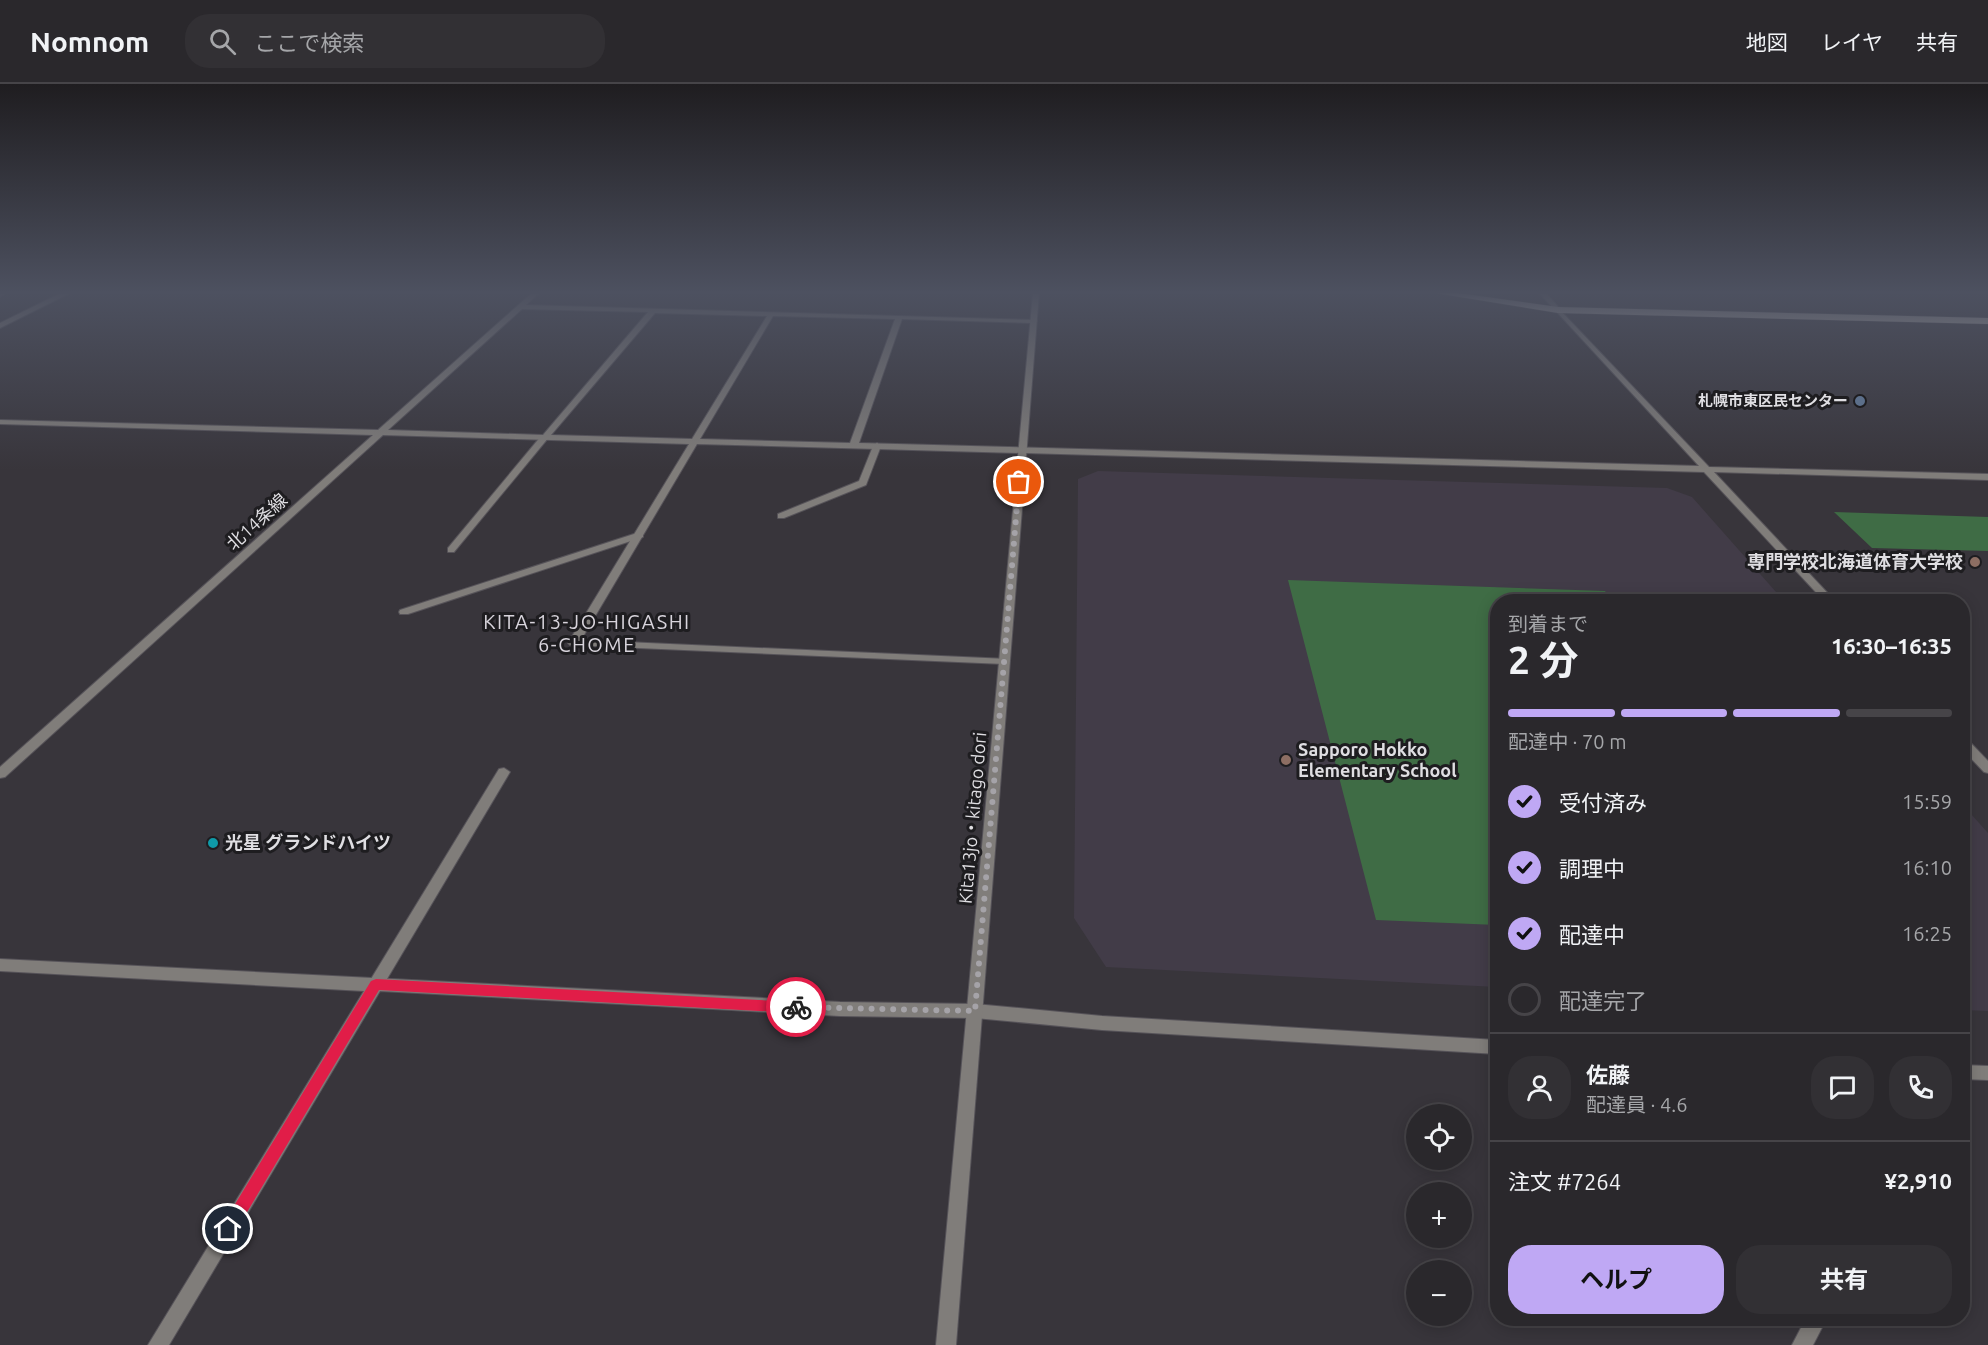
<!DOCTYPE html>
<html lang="ja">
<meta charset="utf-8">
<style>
body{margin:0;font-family:Ubuntu,"Noto Sans JP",sans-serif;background:#323034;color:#f1f3f6;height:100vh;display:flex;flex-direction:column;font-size:22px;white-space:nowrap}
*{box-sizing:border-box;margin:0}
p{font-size:20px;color:#a5a6a9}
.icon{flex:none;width:33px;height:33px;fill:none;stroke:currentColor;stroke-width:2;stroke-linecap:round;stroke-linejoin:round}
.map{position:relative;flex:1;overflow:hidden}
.panel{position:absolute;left:1490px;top:510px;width:480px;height:732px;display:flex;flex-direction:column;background:#2a282c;border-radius:24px;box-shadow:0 3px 15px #0003,0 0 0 2px #464448}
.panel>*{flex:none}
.tools{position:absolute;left:1406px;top:1020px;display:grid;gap:12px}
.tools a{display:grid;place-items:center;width:66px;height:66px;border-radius:50%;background:#2a282c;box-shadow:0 3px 15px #0003,0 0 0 2px #464448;font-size:30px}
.pin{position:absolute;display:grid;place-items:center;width:51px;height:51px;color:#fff;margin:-26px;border:3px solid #fff;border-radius:50%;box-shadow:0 2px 6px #0007}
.courier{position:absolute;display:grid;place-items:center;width:60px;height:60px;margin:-30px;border:4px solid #e11d48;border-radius:50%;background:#fff;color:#222;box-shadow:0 2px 8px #0007}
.overview em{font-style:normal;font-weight:700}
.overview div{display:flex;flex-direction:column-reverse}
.overview{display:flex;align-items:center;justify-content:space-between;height:102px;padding:0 18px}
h1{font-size:39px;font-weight:700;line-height:45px}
.bar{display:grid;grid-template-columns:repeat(4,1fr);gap:9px 6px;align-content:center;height:72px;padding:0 18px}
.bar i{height:8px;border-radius:4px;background:#464448}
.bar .active{background:#bfa8f4}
.bar p{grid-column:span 4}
.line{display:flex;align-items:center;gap:15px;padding:0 18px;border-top:2px solid #464448}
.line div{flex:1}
.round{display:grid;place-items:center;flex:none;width:63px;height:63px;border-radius:24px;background:#323034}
ol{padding:0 18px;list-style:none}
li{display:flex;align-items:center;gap:18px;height:66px}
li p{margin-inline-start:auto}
li .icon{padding:6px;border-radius:50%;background:#bfa8f4;color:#111;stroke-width:4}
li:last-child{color:#a5a6a9}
li i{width:33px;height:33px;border:3px solid #464448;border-radius:50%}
.action{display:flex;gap:12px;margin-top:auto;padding:12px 18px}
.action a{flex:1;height:69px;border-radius:24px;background:#bfa8f4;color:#111;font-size:24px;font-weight:700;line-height:69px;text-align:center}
.action a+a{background:#323034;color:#f1f3f6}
header{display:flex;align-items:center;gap:36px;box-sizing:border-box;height:84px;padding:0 30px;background:#2a282c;border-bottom:2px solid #464448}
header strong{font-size:28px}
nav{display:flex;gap:33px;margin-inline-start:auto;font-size:21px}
.search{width:420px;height:54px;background:#323034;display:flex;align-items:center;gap:15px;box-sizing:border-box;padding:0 21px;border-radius:24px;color:#a5a6a9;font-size:22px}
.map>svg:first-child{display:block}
</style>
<header>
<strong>Nomnom</strong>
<div class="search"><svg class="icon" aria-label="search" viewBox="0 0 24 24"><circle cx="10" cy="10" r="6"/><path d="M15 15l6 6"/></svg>ここで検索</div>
<nav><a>地図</a><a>レイヤ</a><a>共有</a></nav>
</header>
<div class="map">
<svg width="1988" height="1261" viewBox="0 0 1988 1261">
<rect width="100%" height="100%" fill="#38353b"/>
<g fill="#423c48">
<polygon points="1098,387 1667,404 1692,413 1784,517 1497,518 1497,903 1106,883 1074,834 1078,395"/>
<polygon points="1962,720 1988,749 1988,927 1962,926"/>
</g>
<g fill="#3f6c45">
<polygon points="1834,428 1988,433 1988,467 1872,464"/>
<polygon points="1288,496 1605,507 1612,517 1497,518 1497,841 1376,836"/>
</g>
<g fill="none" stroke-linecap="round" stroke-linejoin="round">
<g stroke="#565359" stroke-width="2">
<g id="service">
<polygon points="542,351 549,353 454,468 448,468 448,464"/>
<polygon points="877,359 881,362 866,401 784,434 778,434 778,430 859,397 873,362"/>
<polygon points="640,448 643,449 643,453 408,530 400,530 399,528 400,526"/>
<polygon points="504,684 510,688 381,905 376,906 371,905 368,900 371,895 499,685"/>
<polygon points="1806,1234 1827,1234 1813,1261 1792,1261"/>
</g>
</g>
<g stroke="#565359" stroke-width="2">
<g id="minor">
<path d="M532,209H539L526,221L1036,236L1037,237L1034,239L902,235L859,359L1699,382L1556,227V225L1558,224L1709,383L1988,390V396L1714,388L1836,518H1825L1704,388L697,360L581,556L1008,575L1010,577L1004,580L570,561L568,559L689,360L383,351L5,693L0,694V683L373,351L0,340V336L378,346ZM522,225L648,228L543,351L388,346ZM655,229L767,232L692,355L551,351ZM773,232L895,235L850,359L700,355Z"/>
<polygon points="1962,653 1966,654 1988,677 1988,689 1984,688 1962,665"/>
<polygon points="0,875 840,918 975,920 1102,932 1497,956 1497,970 1102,946 975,934 840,932 380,907 169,1261 148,1261 364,907 0,887"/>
<polygon points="1962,981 1988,982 1988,996 1962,995"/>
</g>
</g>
<g stroke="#565359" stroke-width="2">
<g id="tertiary">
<polygon points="0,209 6,209 0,213"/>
<polygon points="61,209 70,209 0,244 0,239"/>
<polygon points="1033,209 1039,209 956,1261 936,1261"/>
<polygon points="1539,209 1546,209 1560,225 1560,227 1556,227"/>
</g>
</g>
<g stroke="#565359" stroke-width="1">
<polygon id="primary" points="1435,209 1458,209 1558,223 1988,234 1988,240 1558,229"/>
</g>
<use href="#service" fill="#807d7a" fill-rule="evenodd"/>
<use href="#minor" fill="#807d7a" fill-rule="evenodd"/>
<use href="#tertiary" fill="#807d7a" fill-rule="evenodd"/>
<use href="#primary" fill="#c8c3bd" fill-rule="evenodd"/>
</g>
<linearGradient id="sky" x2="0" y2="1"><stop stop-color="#1f1d20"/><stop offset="0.54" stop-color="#4d5160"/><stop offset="1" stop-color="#4d5160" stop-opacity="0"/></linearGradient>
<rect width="1988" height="386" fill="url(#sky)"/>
<polygon fill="#e11d48" points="376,895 796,918 802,923 796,929 379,906 234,1150 228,1153 223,1150 221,1145 223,1140 371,897"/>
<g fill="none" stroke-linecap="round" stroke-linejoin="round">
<polyline stroke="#a5a3a8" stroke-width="6" stroke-dasharray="0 10.8" points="796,923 975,927 1019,398"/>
</g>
<circle fill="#5c6f8a" stroke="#1e1d20" stroke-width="2" cx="1860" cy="317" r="6"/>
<g fill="#8d6e63" stroke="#1e1d20" stroke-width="2">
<circle cx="1975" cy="478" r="6"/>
<circle cx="1286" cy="676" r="6"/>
</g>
<circle fill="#0f9aa8" stroke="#1e1d20" stroke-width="2" cx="213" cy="759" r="6"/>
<g text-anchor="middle" stroke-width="6" stroke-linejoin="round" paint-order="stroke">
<g font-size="15" font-weight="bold" fill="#dfdee2" stroke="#1e1d20" text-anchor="end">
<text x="1848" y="322">札幌市東区民センター</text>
</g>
<g font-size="18" fill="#dfdee2" stroke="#1e1d20">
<text transform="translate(257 438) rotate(-42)" y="6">北14条線</text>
<text transform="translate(973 734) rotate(-85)" y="6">Kita13jo・kitago dori</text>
</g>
<g font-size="18" font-weight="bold" fill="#dfdee2" stroke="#1e1d20" text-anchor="start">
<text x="1963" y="484" text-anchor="end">専門学校北海道体育大学校</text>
<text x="1298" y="672">Sapporo Hokko<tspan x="1298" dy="21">Elementary School</tspan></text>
<text x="225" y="765">光星 グランドハイツ</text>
</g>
<g font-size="20" letter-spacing="1.5" fill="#d8d4dc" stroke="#1e1d20">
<text x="587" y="545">KITA-13-JO-HIGASHI<tspan x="587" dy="23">6-CHOME</tspan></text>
</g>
</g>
</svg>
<div class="tools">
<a><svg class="icon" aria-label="locate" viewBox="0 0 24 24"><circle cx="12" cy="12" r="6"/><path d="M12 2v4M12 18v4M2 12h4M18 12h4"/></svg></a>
<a>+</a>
<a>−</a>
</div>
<div class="pin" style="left:1019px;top:398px;background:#ea580c"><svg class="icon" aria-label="bag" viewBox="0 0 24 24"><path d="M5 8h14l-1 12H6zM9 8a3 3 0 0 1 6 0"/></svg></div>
<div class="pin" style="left:228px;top:1145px;background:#1f2937"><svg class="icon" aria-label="home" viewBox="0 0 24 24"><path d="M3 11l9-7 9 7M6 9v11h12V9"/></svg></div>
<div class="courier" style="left:796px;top:923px"><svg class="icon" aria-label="bike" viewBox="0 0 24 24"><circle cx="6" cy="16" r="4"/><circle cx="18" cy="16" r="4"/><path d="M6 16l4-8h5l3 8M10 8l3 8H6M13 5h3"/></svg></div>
<section class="panel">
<div class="overview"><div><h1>2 分</h1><p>到着まで</p></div><em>16:30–16:35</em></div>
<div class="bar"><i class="active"></i><i class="active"></i><i class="active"></i><i></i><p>配達中 · 70 m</p></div>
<ol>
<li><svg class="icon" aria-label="check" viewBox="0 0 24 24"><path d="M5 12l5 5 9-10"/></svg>受付済み<p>15:59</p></li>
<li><svg class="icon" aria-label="check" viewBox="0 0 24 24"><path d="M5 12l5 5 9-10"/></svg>調理中<p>16:10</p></li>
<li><svg class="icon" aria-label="check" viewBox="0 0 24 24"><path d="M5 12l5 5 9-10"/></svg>配達中<p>16:25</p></li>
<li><i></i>配達完了</li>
</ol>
<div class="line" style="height:108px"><a class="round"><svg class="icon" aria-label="person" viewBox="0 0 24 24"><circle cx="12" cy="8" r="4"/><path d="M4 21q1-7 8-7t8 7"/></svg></a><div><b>佐藤</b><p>配達員 · 4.6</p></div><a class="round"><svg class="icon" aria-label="chat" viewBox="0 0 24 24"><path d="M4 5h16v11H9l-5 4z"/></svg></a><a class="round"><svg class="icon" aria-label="phone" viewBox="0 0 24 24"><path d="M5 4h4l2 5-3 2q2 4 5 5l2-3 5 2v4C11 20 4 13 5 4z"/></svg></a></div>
<div class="line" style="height:78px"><div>注文 #7264</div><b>¥2,910</b></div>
<div class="action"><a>ヘルプ</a><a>共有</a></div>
</section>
</div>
